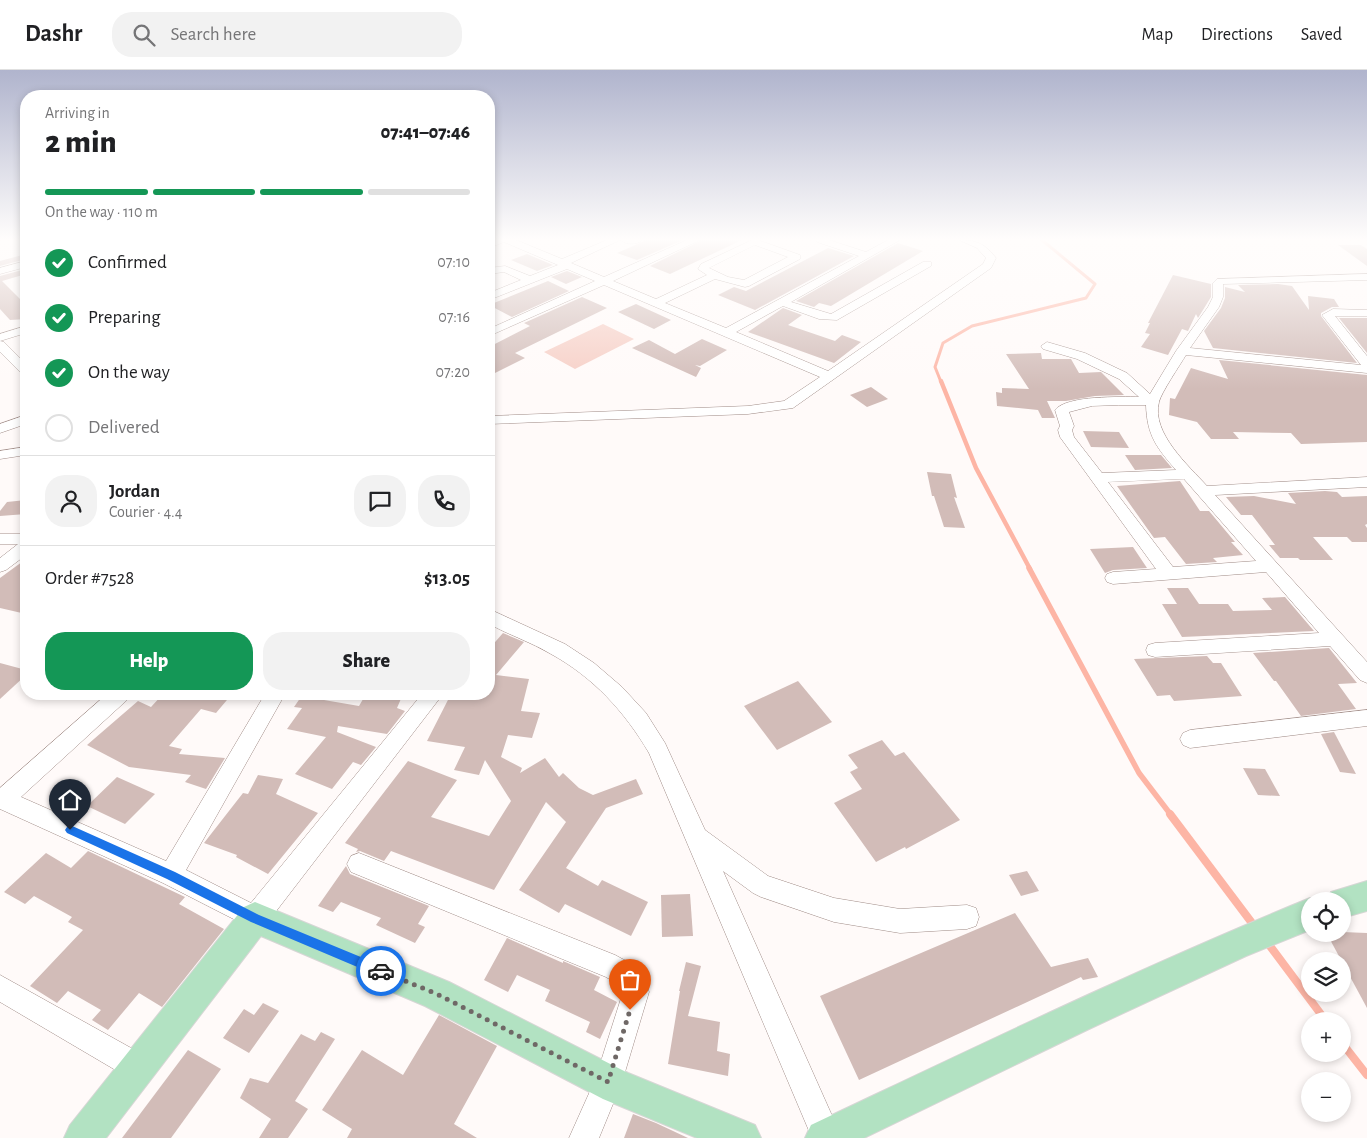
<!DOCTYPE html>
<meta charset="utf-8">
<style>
body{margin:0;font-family:"Alegreya Sans",sans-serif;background:#f2f2f2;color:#202124;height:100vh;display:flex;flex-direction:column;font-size:19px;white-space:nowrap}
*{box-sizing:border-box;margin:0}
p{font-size:16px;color:#757577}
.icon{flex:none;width:28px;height:28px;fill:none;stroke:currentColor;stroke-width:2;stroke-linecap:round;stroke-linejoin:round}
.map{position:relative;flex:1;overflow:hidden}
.drawer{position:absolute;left:20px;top:20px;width:475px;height:610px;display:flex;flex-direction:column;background:#fff;border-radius:20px;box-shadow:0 2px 8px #0003}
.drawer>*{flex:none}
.buttons{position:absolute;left:1301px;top:822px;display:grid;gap:10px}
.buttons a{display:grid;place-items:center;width:50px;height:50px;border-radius:50%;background:#fff;box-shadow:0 2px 8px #0003;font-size:25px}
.pin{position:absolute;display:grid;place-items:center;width:42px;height:42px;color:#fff;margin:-51px -21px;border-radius:50% 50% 50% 0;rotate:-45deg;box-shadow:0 0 5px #0007}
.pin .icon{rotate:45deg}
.courier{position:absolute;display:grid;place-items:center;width:50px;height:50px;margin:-25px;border:4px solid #1a73e8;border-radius:50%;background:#fff;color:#222;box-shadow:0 1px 6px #0007}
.headline em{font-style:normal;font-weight:800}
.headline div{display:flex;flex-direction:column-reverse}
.headline{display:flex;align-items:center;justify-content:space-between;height:85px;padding:0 25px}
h1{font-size:32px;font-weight:800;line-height:38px}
.bar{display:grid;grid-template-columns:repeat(4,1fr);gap:8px 5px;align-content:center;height:60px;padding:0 25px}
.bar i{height:6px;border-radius:4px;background:#e0e0e0}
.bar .current{background:#149756}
.bar p{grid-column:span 4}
.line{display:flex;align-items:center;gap:12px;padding:0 25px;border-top:1px solid #e0e0e0}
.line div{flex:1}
.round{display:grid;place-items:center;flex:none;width:52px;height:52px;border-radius:20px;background:#f2f2f2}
ol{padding:0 25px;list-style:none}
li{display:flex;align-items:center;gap:15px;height:55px}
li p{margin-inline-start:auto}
li .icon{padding:5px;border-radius:50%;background:#149756;color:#fff;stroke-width:4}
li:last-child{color:#757577}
li i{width:28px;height:28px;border:2px solid #e0e0e0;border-radius:50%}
.button{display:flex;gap:10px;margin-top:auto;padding:10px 25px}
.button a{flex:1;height:58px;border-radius:20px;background:#149756;color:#fff;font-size:20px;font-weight:800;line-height:58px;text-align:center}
.button a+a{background:#f2f2f2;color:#202124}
header{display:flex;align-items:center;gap:30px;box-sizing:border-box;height:70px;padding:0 25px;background:#fff;border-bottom:1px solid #e0e0e0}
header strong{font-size:24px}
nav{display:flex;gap:28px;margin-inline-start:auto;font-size:18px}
.search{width:350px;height:45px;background:#f2f2f2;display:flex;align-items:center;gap:12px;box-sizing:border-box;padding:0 18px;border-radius:20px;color:#757577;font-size:19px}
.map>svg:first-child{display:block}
</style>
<header>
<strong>Dashr</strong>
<div class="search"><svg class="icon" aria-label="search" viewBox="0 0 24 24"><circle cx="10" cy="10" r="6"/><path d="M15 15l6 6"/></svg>Search here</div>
<nav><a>Map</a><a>Directions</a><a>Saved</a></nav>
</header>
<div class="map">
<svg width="1367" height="1068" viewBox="0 0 1367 1068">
<rect width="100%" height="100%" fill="#fffaf9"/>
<polygon fill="#f6cec5" points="603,254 634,269 575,299 544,282"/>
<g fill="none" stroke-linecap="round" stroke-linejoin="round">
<polyline stroke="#fdb5a5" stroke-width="3" points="941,312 935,297 943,273 972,256 1086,228 1095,214 1042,170"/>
<polyline stroke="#fdb5a5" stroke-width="4.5" points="941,311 976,398 1030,499"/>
<polyline stroke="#fdb5a5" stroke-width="5.5" points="1029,498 1139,703 1171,745"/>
<g stroke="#fdb5a5" stroke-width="8">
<polyline points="1170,744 1255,857"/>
<polyline points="1267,872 1326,951"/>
<polyline points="1342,973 1367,1005"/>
</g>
</g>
<g fill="#d2bcb8">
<polygon points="647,170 683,170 637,190 617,183"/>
<polygon points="702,170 742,170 670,204 650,196"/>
<polygon points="898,173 923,181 831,236 819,233 814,237 796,231"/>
<polygon points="1338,175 1361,175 1367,179 1367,196"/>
<polygon points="828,178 854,186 755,240 718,225 734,217 746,221"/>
<polygon points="26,184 26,189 0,196 0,191"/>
<polygon points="527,184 553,195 537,201 511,190"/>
<polygon points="26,199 26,204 2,211 26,235 26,249 10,250 0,239 0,206"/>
<polygon points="567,201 582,207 566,214 551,207"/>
<polygon points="1173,205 1211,214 1211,227 1198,248 1196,244 1188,261 1182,259 1168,285 1141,277 1150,264 1145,263 1150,253 1148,253"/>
<polygon points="548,211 569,221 512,247 489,235"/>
<polygon points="1278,214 1292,216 1309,240 1308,226 1334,229 1339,237 1332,237 1321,243 1321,246 1357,293 1213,278 1204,261 1221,238 1225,228 1225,217 1245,222 1238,215"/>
<polygon points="582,227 607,238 515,283 525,288 489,306 489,277 530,256 524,253"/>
<polygon points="636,234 671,250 654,259 618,242"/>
<polygon points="783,238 802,245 788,255 835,271 842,265 861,272 834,293 748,262"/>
<polygon points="1339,248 1367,248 1367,283"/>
<polygon points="702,269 727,280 700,296 695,295 701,298 696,307 632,278 649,270 675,284"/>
<polygon points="1041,283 1042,289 1071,289 1079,303 1101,302 1124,325 1095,326 1066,331 1047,331 1055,348 1042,348 1038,340 997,336 996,322 1002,323 1002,318 1029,319 1006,284"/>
<polygon points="1219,290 1367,305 1367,372 1301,374 1291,363 1233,362 1239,369 1211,369 1197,352 1169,345 1170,328 1175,329 1191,298 1228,309"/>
<polygon points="871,317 888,329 867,337 850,325"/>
<polygon points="1083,361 1119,362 1129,378 1091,377"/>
<polygon points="1125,385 1161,385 1172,398 1135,400"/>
<polygon points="927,402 951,404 957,428 954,427 965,458 944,457 934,426 932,426"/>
<polygon points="1180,411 1200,441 1209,441 1235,472 1231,472 1243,485 1213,488 1217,492 1186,494 1165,467 1154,468 1117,416"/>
<polygon points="1325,421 1337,422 1342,427 1367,426 1367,454 1365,455 1367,458 1367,472 1352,472 1347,467 1313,467 1333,490 1300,490 1298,488 1280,488 1269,475 1275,475 1252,445 1241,445 1226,427 1254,426 1296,434 1288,423"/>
<polygon points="26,430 26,444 0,446 0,441 7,432"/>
<polygon points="1133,477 1147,498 1113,500 1105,503 1090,479"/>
<polygon points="26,489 26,544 0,538 0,508"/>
<polygon points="1167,518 1188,518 1199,534 1228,534 1233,541 1272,540 1262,528 1285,527 1314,561 1182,567 1162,534 1177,534"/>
<polygon points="503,563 524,572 496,605 529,609 521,641 540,643 532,668 508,665 501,687 522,698 520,703 545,688 559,707 563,703 579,718 593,725 636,709 643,724 606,738 566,798 598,816 602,810 648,832 631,866 565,834 559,843 519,820 566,752 546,732 494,820 391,781 384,791 360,781 356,782 358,779 345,773 408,691 457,710 431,747 489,766 511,731 485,690 479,705 454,700 465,677 427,671 451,624 489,624 489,579"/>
<polygon points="1329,578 1357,613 1338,614 1356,639 1301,646 1276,611 1274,611 1253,583"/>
<polygon points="1207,586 1213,593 1221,593 1242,626 1174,631 1170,625 1157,626 1134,589"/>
<polygon points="0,593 26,600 26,605 0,629"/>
<polygon points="798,611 832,652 777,680 744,636"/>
<polygon points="163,624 232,624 216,643 201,639 169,676 182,679 179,684 225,688 206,719 185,712 191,705 129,697 87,675 138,631 151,637"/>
<polygon points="303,624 327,627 324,630 359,636 366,624 403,624 397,638 405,641 387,664 338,656 337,662 376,677 361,695 353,692 332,719 295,704 326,667 287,659 302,638 294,637"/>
<polygon points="1334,662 1356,704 1340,702 1321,664"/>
<polygon points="882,670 895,686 904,682 960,750 906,779 905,777 876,792 834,733 862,719 850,702 858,698 848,685"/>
<polygon points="1243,698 1265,699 1280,726 1258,725"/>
<polygon points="258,705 283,709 276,724 318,743 268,804 236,787 237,785 204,773 243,723 248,724"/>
<polygon points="117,707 155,724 125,754 87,736"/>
<polygon points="88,781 185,827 179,834 224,859 162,937 139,923 108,960 92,950 101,940 68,921 57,933 30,916 83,860 68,852 72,847 34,826 25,834 4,822 46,783 71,798"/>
<polygon points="346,796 350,804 429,836 418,854 425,857 415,873 376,855 381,848 341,832 333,842 318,836"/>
<polygon points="1027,801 1039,821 1021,826 1009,805"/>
<polygon points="690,824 693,866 662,867 661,825"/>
<polygon points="1015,843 1051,897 1088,888 1098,907 1083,910 1081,907 859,1010 820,926"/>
<polygon points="1342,862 1367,863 1367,938 1327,864"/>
<polygon points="507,868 563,893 563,891 600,907 594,920 617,932 600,969 586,962 590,952 545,931 550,920 517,905 508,922 484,910"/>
<polygon points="686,892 701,896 688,946 720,952 717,981 730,984 728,1006 668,994 680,921 679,921"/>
<polygon points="263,933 279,941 249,983 223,968 244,939 254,945"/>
<polygon points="439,945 497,976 454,1054 477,1068 347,1068 352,1059 322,1040 362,980 403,1005"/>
<polygon points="321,962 335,969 295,1031 308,1039 288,1068 259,1068 271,1049 240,1028 250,1008 268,1013 301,964 315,971"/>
<polygon points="188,980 221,999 171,1068 122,1068"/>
<polygon points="633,1044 656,1053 688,1068 624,1068"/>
</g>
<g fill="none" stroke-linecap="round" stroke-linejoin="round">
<g stroke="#a08c87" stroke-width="1">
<g id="minor">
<path d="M493,170H516L562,189L607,170H620L571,193L604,207L687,170H700L613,211L656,229L707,205L698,199L701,194L752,170H758L800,185V189L749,216L745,217L715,209L665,233L726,258L859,186L817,172L815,170H829L866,182L888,170H900L791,232L831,244L923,192H931V196L837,250L819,249L783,236L736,262L828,301L983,194L986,188L977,178L959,170C977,170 985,174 996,188L991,198L793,338L748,344L489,354V346L748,336L784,331L820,307L604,215L489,266V259L595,211L567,199L489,230V223L521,210L504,202L489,204V198L505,196L530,206L558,195L504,172L489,178V172ZM755,175L788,187L744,210L728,207L709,198Z"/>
<path d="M621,170H642C637,175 626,175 621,170Z"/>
<polygon points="26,191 26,197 0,204 0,198"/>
<path d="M1367,204V210L1223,214V227L1219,237L1190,278L1361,295L1322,245L1333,239L1367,240V246H1335L1367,286V303L1186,285C1180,295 1161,323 1159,332C1151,363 1189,396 1207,416L1367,407V417L1215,425L1367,592V613L1360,610L1330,576L1155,587L1148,585L1146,580L1148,575L1155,573L1319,563L1266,502L1113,514L1107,512L1105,508L1107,504L1113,502L1156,499L1060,367L1058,360L1060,356L1055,340C1067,325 1121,327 1139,327L1119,309L1077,289L1043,279L1041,276L1047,272L1085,283L1127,303L1150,324L1176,281L1208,237L1213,227V213L1217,209ZM1119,335H1146C1147,366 1157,378 1176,400L1102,403L1074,367L1072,360L1074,356L1069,342L1092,336ZM1184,409L1256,491L1173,497L1108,412Z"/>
<polygon points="26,256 26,263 0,271 4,272 26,294 26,305 22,304 0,282 0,264"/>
<polygon points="26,345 26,354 0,363 0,354"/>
<polygon points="26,377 26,385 0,389 0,381"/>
<polygon points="0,464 26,464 26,485 6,500 0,502 0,488 18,474 0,474"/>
<path d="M489,539L565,574L594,593L622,617L646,643L665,673L705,760L768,806L834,828L900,839L967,835L976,838L979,847L976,856L967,859L900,863L834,852L761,827L753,823L723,801L842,1068H812L649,683C625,642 593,607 551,584C531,572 509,565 489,554Z"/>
<polygon points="107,624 130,624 127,630 21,727 166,791 265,624 285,624 186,800 251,833 422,624 443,624 264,857 255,860 163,813 0,739 0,718"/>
<polygon points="1367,640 1367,656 1190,678 1183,675 1180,669 1183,663 1190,660"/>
<polygon points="359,783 615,885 641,899 649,922 622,1012 599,1068 569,1068 595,1010 623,922 621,916 606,907 351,802 347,794 351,786"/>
<polygon points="0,905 149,988 153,998 149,1008 139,1012 129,1008 0,932"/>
</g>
</g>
<g stroke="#d7d6d5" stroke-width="2">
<g id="major">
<polygon points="1367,811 1367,841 1342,848 1342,831 1327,831 1331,822"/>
<path d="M1310,828L1317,831H1310V860L1246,886L1089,959L864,1068H805L811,1055C976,977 1141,897 1310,828Z"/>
<polygon points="255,832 449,912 628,1003 755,1055 761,1068 697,1068 603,1029 425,936 261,866 106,1068 64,1068 70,1055 244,837"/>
</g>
</g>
<use href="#minor" fill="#fff" fill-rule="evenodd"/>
<use href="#major" fill="#b2e2c2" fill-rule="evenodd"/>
</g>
<linearGradient id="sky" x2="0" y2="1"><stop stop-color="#b0b4cd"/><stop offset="0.53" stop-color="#fffdfc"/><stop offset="1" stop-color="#fffdfc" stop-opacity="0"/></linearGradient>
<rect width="1367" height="319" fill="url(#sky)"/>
<polygon fill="#1a73e8" points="70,755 175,802 259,845 385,897 386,901 385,905 381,907 251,852 167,809 67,763 65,760 67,757"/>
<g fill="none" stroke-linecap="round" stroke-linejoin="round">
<polyline stroke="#6f6866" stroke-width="5" stroke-dasharray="0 9" points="381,901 437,924 608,1012 630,940"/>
</g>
</svg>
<div class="buttons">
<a><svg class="icon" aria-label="locate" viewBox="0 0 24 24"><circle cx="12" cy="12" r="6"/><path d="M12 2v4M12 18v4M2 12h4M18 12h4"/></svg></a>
<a><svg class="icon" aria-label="layers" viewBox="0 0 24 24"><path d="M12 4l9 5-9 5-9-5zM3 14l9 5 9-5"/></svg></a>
<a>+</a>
<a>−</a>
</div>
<div class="pin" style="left:630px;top:940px;background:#ea580c"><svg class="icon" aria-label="bag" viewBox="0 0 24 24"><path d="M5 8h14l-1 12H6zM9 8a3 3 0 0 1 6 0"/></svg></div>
<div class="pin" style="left:70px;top:760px;background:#1f2937"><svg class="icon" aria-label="home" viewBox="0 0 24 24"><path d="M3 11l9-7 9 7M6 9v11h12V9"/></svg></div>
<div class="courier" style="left:381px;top:901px"><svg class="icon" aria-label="car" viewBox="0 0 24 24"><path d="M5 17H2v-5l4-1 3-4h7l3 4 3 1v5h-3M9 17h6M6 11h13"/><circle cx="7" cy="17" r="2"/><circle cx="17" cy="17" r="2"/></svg></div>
<section class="drawer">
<div class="headline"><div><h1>2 min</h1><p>Arriving in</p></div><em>07:41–07:46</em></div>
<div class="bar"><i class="current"></i><i class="current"></i><i class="current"></i><i></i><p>On the way · 110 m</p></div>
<ol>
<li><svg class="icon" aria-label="check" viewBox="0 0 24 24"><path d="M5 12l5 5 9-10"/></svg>Confirmed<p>07:10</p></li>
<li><svg class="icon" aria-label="check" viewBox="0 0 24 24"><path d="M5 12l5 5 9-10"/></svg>Preparing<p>07:16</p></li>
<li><svg class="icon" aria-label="check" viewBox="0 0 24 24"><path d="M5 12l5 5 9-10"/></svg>On the way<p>07:20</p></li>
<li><i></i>Delivered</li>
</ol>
<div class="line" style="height:90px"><a class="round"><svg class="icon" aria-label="person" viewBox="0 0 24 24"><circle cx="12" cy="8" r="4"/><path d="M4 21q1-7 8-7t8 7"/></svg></a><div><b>Jordan</b><p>Courier · 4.4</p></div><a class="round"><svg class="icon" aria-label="chat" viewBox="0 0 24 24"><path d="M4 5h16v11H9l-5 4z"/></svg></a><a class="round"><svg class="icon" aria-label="phone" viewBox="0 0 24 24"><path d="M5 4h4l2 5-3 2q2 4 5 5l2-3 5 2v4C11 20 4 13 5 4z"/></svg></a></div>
<div class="line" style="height:65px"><div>Order #7528</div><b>$13.05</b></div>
<div class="button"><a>Help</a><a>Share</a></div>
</section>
</div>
